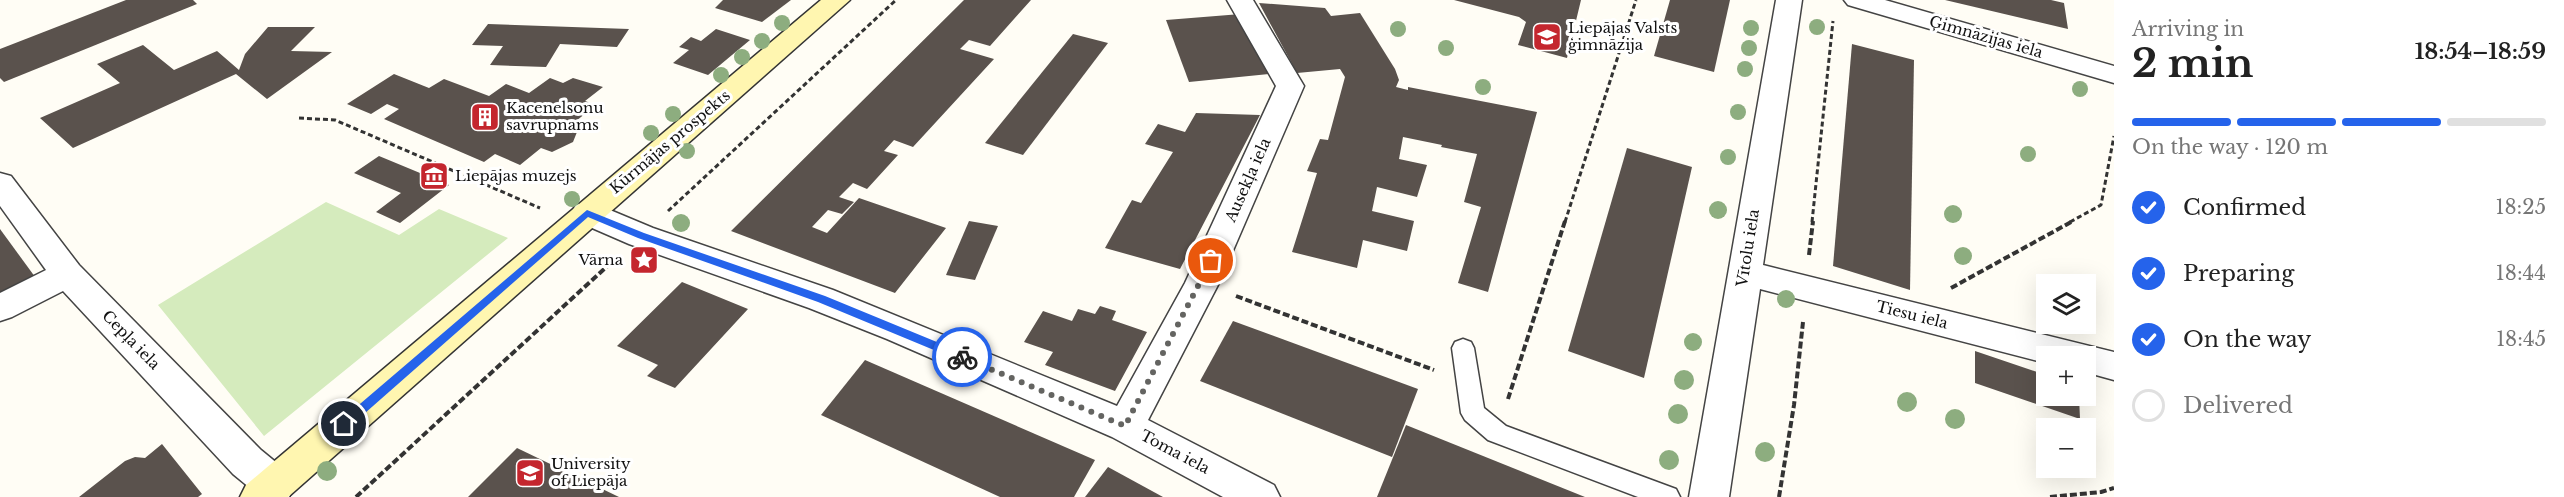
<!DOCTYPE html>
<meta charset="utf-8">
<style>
body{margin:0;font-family:"Libre Baskerville",serif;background:#f2f2f2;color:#222;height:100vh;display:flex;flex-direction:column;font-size:22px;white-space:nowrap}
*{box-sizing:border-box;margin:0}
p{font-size:20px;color:#767676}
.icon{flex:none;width:33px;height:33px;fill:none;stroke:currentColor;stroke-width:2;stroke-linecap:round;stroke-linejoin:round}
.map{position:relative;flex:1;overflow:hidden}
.drawer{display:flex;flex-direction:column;background:#fff;width:450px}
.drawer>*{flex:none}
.buttons{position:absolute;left:2036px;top:274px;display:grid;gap:12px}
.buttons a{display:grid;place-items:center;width:60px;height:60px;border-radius:0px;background:#fff;box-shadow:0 6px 24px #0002;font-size:30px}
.pin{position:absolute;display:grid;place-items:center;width:51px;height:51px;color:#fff;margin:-26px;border:3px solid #fff;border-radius:50%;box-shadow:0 2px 6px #0007}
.courier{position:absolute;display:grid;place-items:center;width:60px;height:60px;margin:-30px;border:4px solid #2563eb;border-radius:50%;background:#fff;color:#222;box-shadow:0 2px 8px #0007}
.head em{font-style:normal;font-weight:800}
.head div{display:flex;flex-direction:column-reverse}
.head{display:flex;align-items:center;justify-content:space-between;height:102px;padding:0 18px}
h1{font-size:39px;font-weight:800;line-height:45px}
.bar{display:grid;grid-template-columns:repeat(4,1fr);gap:9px 6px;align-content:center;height:72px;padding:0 18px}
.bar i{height:8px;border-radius:4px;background:#e0e0e0}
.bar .selected{background:#2563eb}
.bar p{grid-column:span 4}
ol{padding:0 18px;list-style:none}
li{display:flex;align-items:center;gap:18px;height:66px}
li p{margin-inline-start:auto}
li .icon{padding:6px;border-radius:50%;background:#2563eb;color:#fff;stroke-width:4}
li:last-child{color:#767676}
li i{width:33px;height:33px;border:3px solid #e0e0e0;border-radius:50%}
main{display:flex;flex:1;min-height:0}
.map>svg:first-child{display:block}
</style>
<main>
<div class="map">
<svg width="2114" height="497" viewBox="0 0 2114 497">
<rect width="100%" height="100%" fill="#fffdf5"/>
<polygon fill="#d5ebbd" points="326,202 399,235 439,209 508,238 264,436 158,305"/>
<g fill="#5a524d">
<polygon points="126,0 193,0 197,4 4,82 0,78 0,49"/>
<polygon points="723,0 791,0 762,22 715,8"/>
<polygon points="964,0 1031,0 990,46 969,40 960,49 994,59 913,147 894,140 884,151 898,155 867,189 853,183 839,197 854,202 842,214 828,210 812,227 827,233 859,198 946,228 895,293 731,231"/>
<polygon points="1454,0 1581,0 1567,58 1518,45 1526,22 1519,17"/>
<polygon points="1670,0 1730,0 1714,72 1654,56"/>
<polygon points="1945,0 2051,0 2064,3 2068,29"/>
<polygon points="1259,3 1325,8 1331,16 1360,13 1395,69 1399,80 1396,87 1408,90 1408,87 1537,112 1488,292 1458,283 1481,207 1464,202 1477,154 1441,147 1442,145 1403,137 1399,159 1427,165 1417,197 1377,187 1372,211 1414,221 1407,251 1363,240 1357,268 1292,252 1317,173 1307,171 1320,139 1328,140 1345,77 1340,69 1297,73"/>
<polygon points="1241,14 1269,74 1189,82 1166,20"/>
<polygon points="488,24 629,29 617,47 560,44 546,67 490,65 503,46 472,45"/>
<polygon points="268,27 315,27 291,51 332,52 267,99 236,74 73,148 40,118 120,83 97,64 143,45 174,70 217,51 239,70 245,54"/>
<polygon points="716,29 750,40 708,75 673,63 689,50 679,47 691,37 701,41"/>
<polygon points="1073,34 1108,43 1023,155 985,143"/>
<polygon points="1852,44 1914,60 1910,290 1833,266"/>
<polygon points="394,74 429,88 444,79 489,96 506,84 529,93 550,78 563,83 573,78 603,87 585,101 596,105 571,125 581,129 577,132 573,142 552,152 541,148 520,165 495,154 484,162 384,119 399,109 387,104 371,114 347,104"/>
<polygon points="1196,113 1260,115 1180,269 1105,248 1132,200 1141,203 1173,152 1145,144 1158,124 1185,132"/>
<polygon points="1627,148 1692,167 1644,378 1568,351"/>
<polygon points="379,156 449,185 400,223 376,212 401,193 354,173"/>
<polygon points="969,221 998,226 975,280 946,275"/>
<polygon points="0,229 38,281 0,300"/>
<polygon points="682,282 748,309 675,388 647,376 658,365 617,346"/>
<polygon points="1100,306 1116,311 1112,320 1147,332 1115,391 1045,365 1053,352 1024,342 1043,311 1072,321 1078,309 1095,314"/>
<polygon points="1233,321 1418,389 1392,457 1200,381"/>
<polygon points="1975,351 2046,375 2046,396 2079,396 2080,419 1975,383"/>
<polygon points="865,360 1095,460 1074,497 1000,497 821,415"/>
<polygon points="1406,425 1585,497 1377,497"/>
<polygon points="162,444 202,494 198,497 79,497 125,461 135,457 145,458"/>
<polygon points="517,448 619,497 468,497"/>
<polygon points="1108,467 1163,497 1085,497"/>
</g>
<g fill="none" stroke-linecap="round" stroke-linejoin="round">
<g stroke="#444" stroke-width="3">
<polygon id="service" points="1463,339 1471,342 1474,348 1484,408 1506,426 1676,489 1680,497 1638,497 1488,440 1465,420 1461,413 1452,348 1455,342"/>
</g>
<g stroke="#444" stroke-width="3">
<g id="minor">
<polygon points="1227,0 1253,0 1304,86 1219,283 1148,420 1274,485 1280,497 1223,497 1112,437 887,339 809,308 629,244 576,221 571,213 576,205 587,202 598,205 653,228 833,290 1117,406 1185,283 1276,86"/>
<polygon points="1776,0 1802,0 1763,265 2114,352 2114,380 2085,372 2085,357 2046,357 2046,363 1760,289 1729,497 1689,497"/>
<polygon points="1844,0 1885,0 2114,66 2114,83 1848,5"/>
<polygon points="0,173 11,176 79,265 261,450 289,473 295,485 289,497 261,497 233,474 63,291 12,317 0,321 0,293 46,270 0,206"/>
</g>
</g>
<g stroke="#333" stroke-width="3">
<polygon id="secondary" points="821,0 850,0 288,497 240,497 246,485"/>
</g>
<g stroke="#333" stroke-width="3" stroke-dasharray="5 3" stroke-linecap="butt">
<polyline points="299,118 335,120 540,208"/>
<polyline points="668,211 896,0"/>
<polyline points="1565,222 1636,0"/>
<polyline points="1812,222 1833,21"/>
<polyline points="2070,222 2101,205 2114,136"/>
</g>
<g stroke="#333" stroke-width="4" stroke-dasharray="7 3" stroke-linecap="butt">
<polyline points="1809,255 1813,221"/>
<polyline points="1951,288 2073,221"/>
<polyline points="1236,296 1434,370"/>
<polyline points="1508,399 1565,221"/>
<polyline points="356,497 614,260"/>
<polyline points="1779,497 1794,405 1803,322"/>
<polyline points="2050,497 2101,492 2114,488"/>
</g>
<use href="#service" fill="#fff" fill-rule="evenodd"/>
<use href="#minor" fill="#fff" fill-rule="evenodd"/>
<use href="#secondary" fill="#fff6b0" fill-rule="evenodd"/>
</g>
<g fill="#8dad7f">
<circle cx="782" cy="23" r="8"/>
<circle cx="1817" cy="27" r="8"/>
<circle cx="1751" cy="28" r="8"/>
<circle cx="1398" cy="29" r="8"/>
<circle cx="762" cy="41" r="8"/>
<circle cx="1446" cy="48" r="8"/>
<circle cx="1749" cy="48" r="8"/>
<circle cx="742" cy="57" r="8"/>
<circle cx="1745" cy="69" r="8"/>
<circle cx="721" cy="75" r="8"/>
<circle cx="1483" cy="87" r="8"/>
<circle cx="2080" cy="89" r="8"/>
<circle cx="1738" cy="112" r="8"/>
<circle cx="673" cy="114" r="8"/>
<circle cx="651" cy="133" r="8"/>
<circle cx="687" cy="151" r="8"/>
<circle cx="2028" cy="154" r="8"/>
<circle cx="1728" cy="157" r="8"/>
<circle cx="572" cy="199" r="8"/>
<circle cx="1718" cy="210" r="9"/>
<circle cx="1953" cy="214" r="9"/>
<circle cx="681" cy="223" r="9"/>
<circle cx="1963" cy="256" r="9"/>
<circle cx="1786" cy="299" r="9"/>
<circle cx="1693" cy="342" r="9"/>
<circle cx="1684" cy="380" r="10"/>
<circle cx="1907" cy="402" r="10"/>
<circle cx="1678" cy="414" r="10"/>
<circle cx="1955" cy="419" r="10"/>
<circle cx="1765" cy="452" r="10"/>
<circle cx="1669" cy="460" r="10"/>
<circle cx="327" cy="471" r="10"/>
</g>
<polygon fill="#2563eb" points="587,210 644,233 825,296 966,354 967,357 962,361 958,360 818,302 638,238 588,217 348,428 340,428 340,421"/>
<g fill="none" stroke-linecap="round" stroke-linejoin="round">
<polyline stroke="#646461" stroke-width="6" stroke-dasharray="0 10.8" points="962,357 1125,426 1211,261"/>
</g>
<defs>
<g id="school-square" transform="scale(1.5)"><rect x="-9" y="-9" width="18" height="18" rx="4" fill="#c4262e" stroke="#fff"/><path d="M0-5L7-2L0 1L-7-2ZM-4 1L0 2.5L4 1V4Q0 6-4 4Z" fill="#fff"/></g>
<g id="building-square" transform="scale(1.5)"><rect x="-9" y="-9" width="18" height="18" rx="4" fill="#c4262e" stroke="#fff"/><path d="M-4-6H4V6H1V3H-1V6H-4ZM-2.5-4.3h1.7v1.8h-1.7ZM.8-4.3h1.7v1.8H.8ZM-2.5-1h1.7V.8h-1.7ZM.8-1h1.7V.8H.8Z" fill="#fff"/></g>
<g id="museum-square" transform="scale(1.5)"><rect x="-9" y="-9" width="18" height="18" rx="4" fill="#c4262e" stroke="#fff"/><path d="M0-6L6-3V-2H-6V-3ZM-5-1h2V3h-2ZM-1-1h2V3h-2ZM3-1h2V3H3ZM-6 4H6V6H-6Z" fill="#fff"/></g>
<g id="sight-square" transform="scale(1.5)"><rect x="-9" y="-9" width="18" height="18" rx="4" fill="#c4262e" stroke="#fff"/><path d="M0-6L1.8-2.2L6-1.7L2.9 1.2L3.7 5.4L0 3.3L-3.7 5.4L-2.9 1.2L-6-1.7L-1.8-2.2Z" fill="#fff"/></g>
<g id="university-square" transform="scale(1.5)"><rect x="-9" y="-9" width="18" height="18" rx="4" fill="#c4262e" stroke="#fff"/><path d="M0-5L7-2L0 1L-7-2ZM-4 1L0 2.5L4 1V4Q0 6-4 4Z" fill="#fff"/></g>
</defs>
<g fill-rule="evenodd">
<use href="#school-square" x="1547" y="37"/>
<use href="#building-square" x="485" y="117"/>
<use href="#museum-square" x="434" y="176"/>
<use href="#sight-square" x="644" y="260"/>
<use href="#university-square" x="530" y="473"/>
</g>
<g text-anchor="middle" stroke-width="6" stroke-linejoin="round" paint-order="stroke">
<g font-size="15" fill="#111" stroke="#fff" text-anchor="start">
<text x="1568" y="33">Liepājas Valsts<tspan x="1568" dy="17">ģimnāzija</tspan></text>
<text x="506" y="113">Kacenelsonu<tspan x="506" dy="17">savrupnams</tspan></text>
<text x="455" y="181">Liepājas muzejs</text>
<text x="623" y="265" text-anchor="end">Vārna</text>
<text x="551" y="469">University<tspan x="551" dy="17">of Liepāja</tspan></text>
</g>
<g font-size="15" fill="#111" stroke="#fff">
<text transform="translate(1986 37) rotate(16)" y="5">Ģimnāzijas iela</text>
<text transform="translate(670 142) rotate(-40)" y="5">Kūrmājas prospekts</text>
<text transform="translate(1248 180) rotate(-66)" y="5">Ausekļa iela</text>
<text transform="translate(1748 248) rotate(-81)" y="5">Vītolu iela</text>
<text transform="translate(1912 315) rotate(14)" y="5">Tiesu iela</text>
<text transform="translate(131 340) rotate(46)" y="5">Cepļa iela</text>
<text transform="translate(1175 452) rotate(28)" y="5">Toma iela</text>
</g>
</g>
</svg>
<div class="buttons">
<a><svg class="icon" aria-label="layers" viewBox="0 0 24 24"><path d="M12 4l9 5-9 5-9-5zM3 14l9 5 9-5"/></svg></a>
<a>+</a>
<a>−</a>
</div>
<div class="pin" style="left:1211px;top:261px;background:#ea580c"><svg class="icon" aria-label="bag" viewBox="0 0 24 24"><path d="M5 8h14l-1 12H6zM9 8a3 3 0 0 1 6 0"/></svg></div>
<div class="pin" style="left:344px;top:424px;background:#1f2937"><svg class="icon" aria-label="home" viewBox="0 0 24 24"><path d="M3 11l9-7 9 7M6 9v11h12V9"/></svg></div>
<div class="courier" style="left:962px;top:357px"><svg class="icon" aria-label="bike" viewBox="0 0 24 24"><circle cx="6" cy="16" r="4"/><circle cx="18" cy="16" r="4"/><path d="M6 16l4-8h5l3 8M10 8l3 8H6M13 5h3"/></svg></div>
</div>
<section class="drawer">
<div class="head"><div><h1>2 min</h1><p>Arriving in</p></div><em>18:54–18:59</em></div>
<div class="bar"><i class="selected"></i><i class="selected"></i><i class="selected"></i><i></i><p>On the way · 120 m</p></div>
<ol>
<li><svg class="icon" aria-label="check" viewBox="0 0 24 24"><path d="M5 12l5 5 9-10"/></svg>Confirmed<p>18:25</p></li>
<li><svg class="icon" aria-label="check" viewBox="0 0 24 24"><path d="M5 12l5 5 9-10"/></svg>Preparing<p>18:44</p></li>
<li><svg class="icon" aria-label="check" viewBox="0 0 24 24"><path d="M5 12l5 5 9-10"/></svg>On the way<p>18:45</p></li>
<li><i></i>Delivered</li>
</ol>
</section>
</main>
